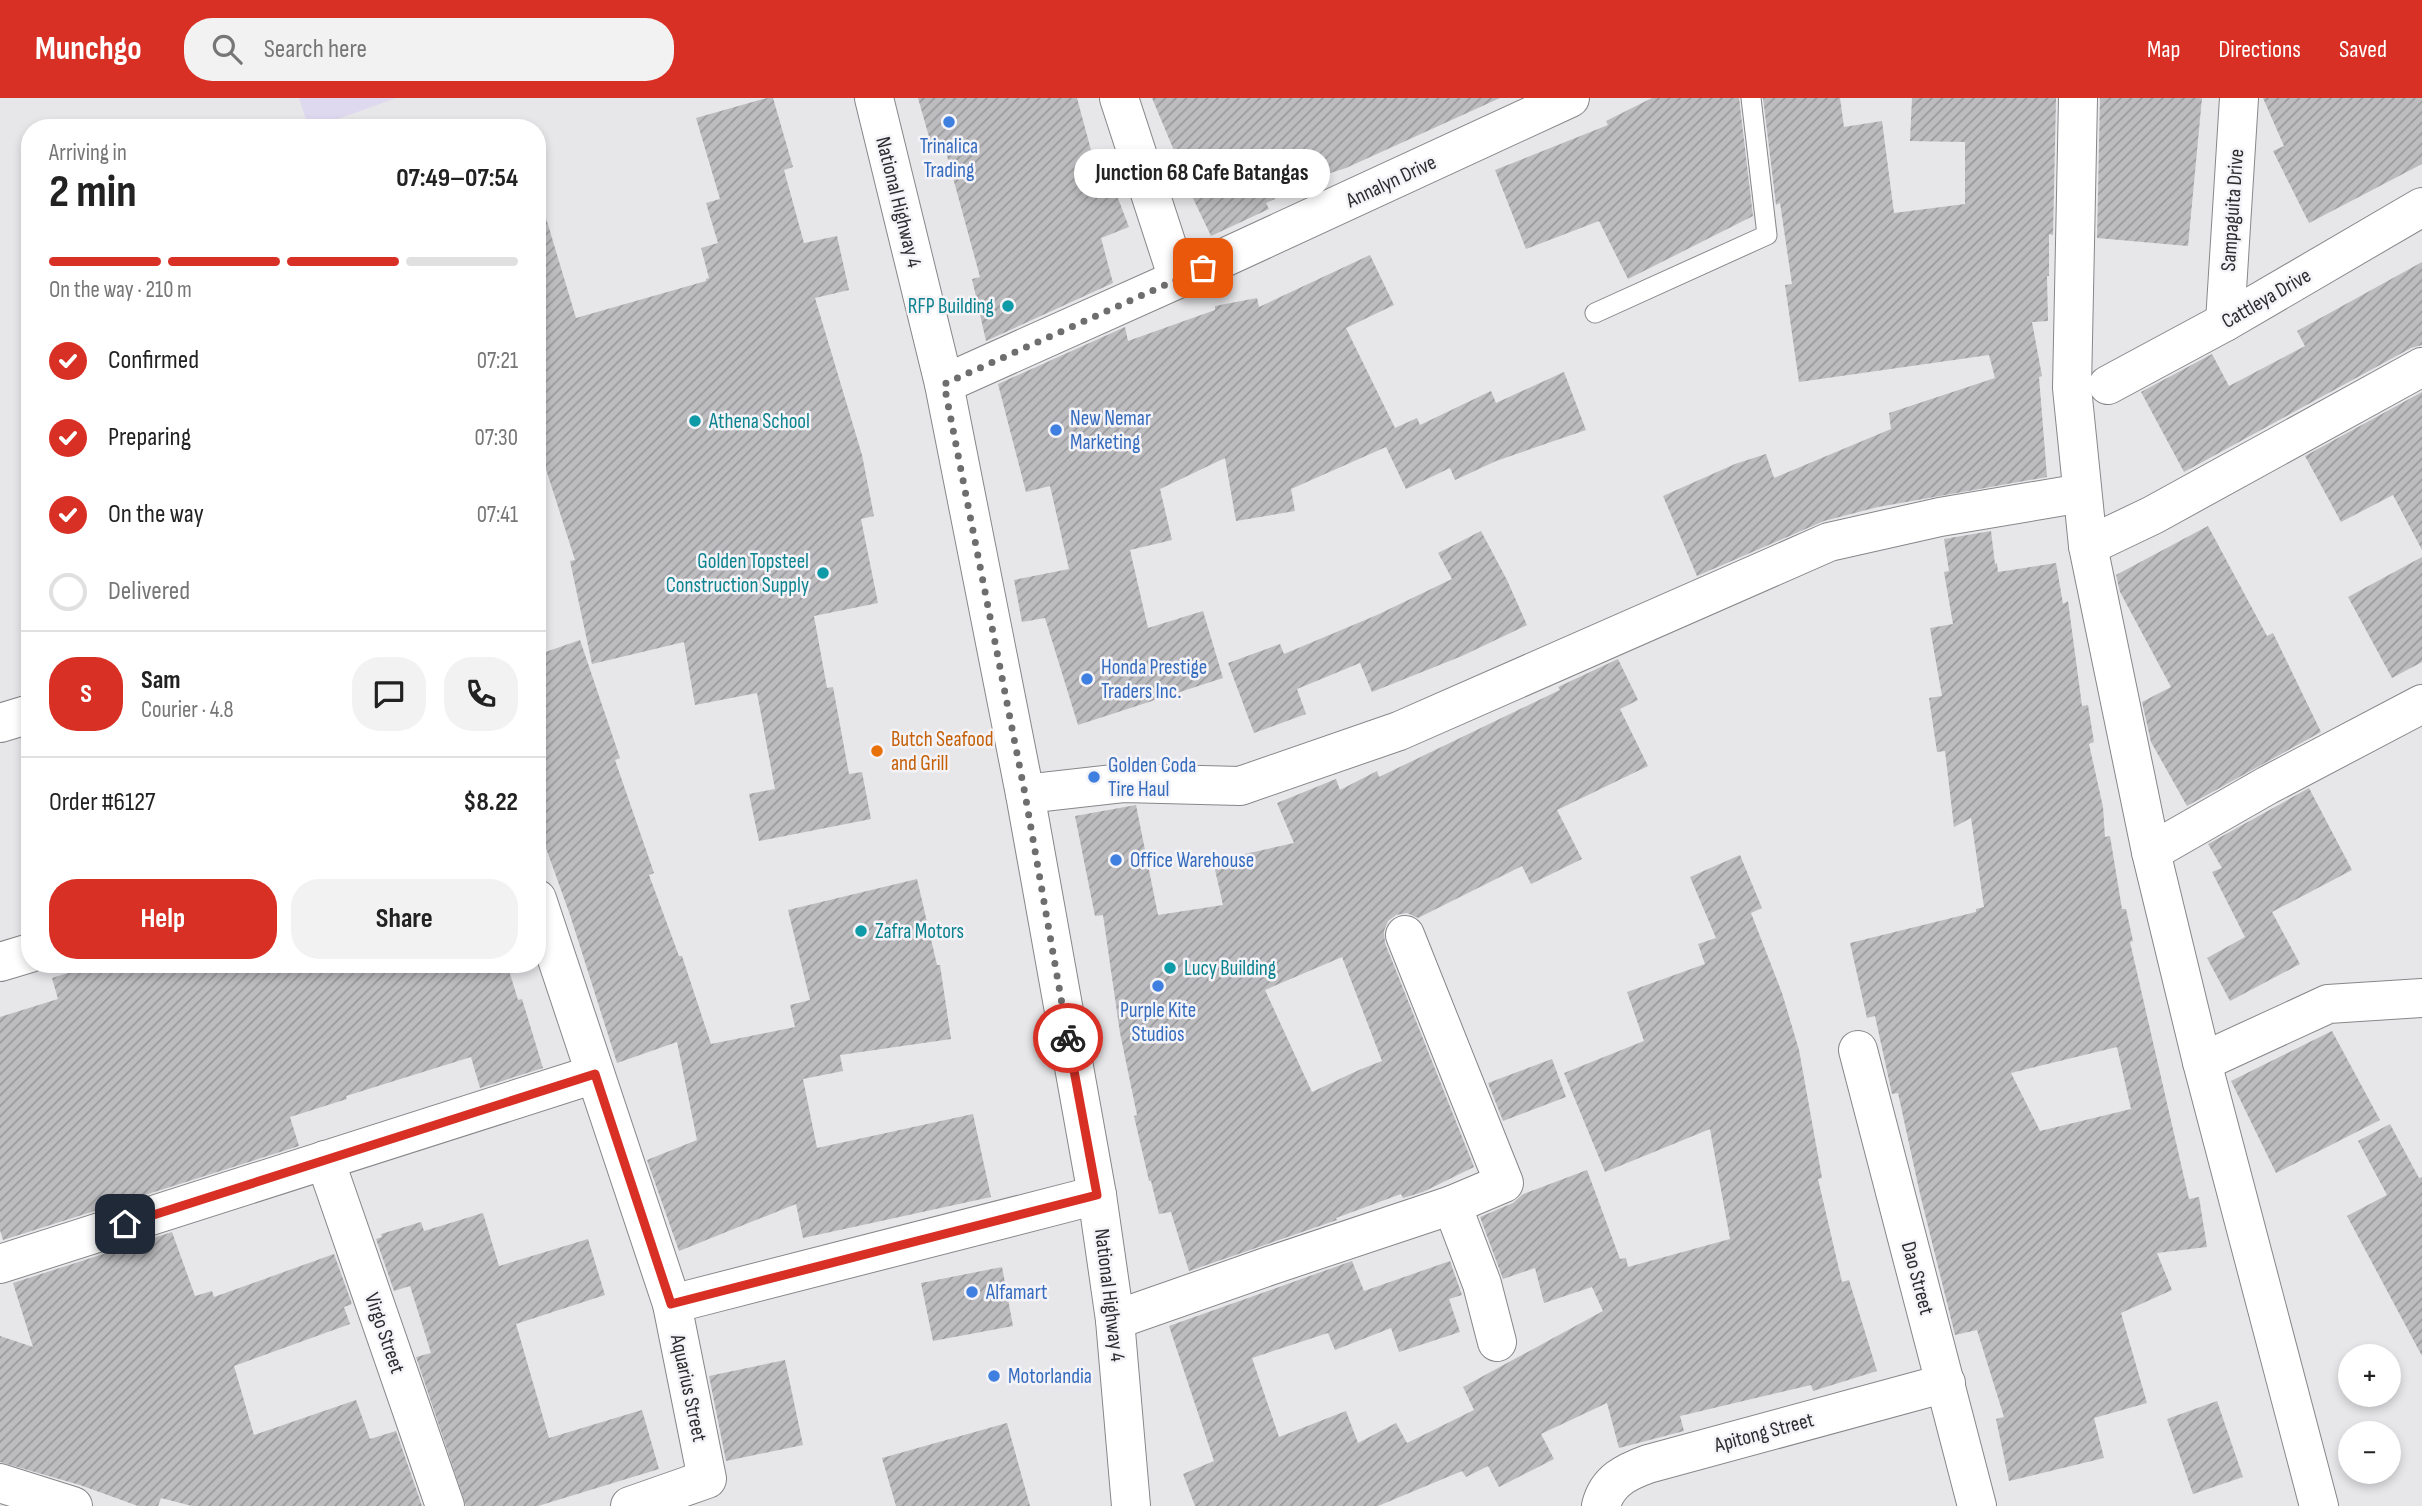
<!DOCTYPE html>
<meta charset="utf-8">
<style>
body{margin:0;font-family:"Sofia Sans Condensed",sans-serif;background:#f2f2f2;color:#222;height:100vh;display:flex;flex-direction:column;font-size:26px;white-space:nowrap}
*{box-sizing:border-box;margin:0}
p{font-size:23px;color:#767676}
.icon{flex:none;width:38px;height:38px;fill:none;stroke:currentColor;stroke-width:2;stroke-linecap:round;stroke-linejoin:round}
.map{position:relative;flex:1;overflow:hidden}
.drawer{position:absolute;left:21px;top:21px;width:525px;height:854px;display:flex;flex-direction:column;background:#fff;border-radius:28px;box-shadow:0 4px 10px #0003}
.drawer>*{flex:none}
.tools{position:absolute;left:2338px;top:1246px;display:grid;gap:14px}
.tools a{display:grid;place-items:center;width:63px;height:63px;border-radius:50%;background:#fff;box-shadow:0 4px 10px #0003;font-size:35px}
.pin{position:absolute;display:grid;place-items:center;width:60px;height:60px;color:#fff;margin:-30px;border-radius:14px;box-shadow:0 4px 10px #0006}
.courier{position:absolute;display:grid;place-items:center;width:70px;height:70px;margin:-35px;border:5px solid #d93025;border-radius:50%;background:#fff;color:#222;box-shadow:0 2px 9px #0007}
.bubble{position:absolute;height:49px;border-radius:24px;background:#fff;box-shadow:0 4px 10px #0003;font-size:23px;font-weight:700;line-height:49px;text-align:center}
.summary em{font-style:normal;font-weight:700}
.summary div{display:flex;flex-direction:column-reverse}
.summary{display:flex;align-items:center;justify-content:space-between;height:119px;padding:0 28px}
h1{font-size:46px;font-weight:700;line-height:52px}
.bar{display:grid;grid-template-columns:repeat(4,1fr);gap:10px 7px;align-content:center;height:84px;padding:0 28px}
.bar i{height:9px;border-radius:5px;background:#e0e0e0}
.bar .active{background:#d93025}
.bar p{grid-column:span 4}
.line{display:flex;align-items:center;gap:18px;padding:0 28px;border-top:2px solid #e0e0e0}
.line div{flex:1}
.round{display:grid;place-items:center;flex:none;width:74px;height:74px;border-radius:28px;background:#f2f2f2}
ol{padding:0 28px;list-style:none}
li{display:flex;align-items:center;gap:21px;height:77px}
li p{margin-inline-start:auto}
li .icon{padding:7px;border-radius:50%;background:#d93025;color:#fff;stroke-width:4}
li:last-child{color:#767676}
li i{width:38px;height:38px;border:4px solid #e0e0e0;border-radius:50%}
.primary-button{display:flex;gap:14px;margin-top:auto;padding:14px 28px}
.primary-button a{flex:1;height:80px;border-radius:28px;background:#d93025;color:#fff;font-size:28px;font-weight:700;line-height:80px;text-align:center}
.primary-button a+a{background:#f2f2f2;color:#222}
header{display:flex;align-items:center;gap:42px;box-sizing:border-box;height:98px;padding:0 35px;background:#d93025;color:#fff}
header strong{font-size:33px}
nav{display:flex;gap:38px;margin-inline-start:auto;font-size:24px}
.search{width:490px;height:63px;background:#f2f2f2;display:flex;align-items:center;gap:18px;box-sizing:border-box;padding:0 24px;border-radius:28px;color:#767676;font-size:26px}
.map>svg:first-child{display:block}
</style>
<header>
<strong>Munchgo</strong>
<div class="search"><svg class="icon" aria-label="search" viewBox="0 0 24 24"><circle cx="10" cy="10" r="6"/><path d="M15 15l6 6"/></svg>Search here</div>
<nav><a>Map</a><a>Directions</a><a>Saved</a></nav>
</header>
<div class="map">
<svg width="2422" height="1408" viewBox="0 0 2422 1408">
<defs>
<pattern id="building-hatch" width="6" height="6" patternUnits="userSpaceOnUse" patternTransform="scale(1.75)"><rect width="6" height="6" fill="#bdbcbf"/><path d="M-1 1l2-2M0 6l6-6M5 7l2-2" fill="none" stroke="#9a999c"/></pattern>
</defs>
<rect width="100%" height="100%" fill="#e7e6e9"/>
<polygon fill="#ded9ef" points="299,0 396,0 313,30 309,30"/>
<g fill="url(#building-hatch)" fill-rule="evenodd">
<polygon points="767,0 773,0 793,69 784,72 804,145 837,138 849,192 815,200 862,357 874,418 861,421 878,505 814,518 827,590 833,589 849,676 862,674 871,721 759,743 749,696 775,691 757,595 695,607 684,544 592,566 570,463 575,462 537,343 537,121 546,120 576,220 706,183 706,181 709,180 701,150 718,145 706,105 720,101 696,20"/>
<polygon points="918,0 1077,0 1095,67 1104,64 1129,129 1101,140 1113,185 986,243 972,181 980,179 943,43 931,46"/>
<polygon points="1152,0 1500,0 1346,70 1272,94 1275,101 1266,105 1269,111 1211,138 1181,75 1183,74"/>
<polygon points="1652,0 1739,0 1753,118 1628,181 1599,123 1526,151 1495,72 1608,27 1606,23"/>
<polygon points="1763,0 1840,0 1844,29 1882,23 1894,115 1965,106 1965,44 1910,43 1912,0 2056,0 2053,137 2049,136 2049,178 2047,178 2048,223 2032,224 2042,278 2039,279 2047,379 1878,409 1824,423 1697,478 1663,398 1735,366 1766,356 1774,380 1891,331 1889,315 1995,280 1989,257 1799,284 1785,187 1792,186 1780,105 1776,107"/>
<polygon points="2100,0 2202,0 2188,148 2097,140"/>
<polygon points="2263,0 2422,0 2422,66 2309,125 2273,53 2284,48"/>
<polygon points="1370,157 1394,207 1346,230 1395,330 1417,320 1420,327 1491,293 1496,305 1564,274 1586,332 1496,363 1455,382 1450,370 1406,391 1386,349 1291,391 1295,413 1236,423 1225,360 1160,391 1172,442 1130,452 1148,530 1203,513 1223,580 1078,627 1045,520 1022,524 1014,482 1069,471 1050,388 1026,394 998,286 1125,229 1128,243 1215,212 1215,208 1257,200 1259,209"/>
<polygon points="2422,164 2422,247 2411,250 2184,374 2141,294 2212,256 2229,288 2305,248 2297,233"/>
<polygon points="2422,294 2422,452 2393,397 2341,424 2305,358"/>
<polygon points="2208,428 2267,538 2273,535 2321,634 2187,708 2151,644 2142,604 2171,589 2120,494 2116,477"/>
<polygon points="1481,433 1507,482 1527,527 1462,558 1372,594 1360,565 1297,591 1306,616 1254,635 1228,565 1280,546 1284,556 1377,517 1452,481 1438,455"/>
<path d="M1991,433L1995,466L1997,465L1998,474L2056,465L2063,506L2068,503L2082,608L2088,607L2094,644L2089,646L2103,709L2105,739L2110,738L2122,811H2126L2133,843L2130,844L2189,1101L2199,1099L2207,1149L2157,1155L2172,1192L2121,1215L2147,1305L2094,1320L2104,1360L2009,1383L1996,1321L2004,1319L1977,1232L1955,1237L1920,1096L1898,995L1892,996L1875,918L1867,920L1850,845L1976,814V811L1984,809L1971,720L1954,729L1945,653L1937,654L1929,600L1942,598L1930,530L1953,526L1944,474L1949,473L1944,441ZM2117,949L2131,1011L2040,1033L2011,975Z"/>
<polygon points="2422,459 2422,564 2392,580 2348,499"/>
<polygon points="580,542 620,660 615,662 654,775 649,777 679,858 682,858 711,946 795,929 790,907 810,902 788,812 917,781 937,867 940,867 951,941 840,957 843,973 803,981 817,1050 973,1016 991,1099 803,1140 796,1106 679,1153 647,1062 697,1042 677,944 617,965 570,817 537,725 537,557"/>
<path d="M1618,561L1638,602L1620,611L1648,668L1557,712L1582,761L1531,786L1522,768L1418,820L1407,815L1396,817L1388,823L1384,833L1385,845L1474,1069L1423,1094L1403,1100L1401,1096L1336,1120L1337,1122L1189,1173L1171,1114L1159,1116L1151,1083H1149L1134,1018L1137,1017L1120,935L1103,817L1095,818L1075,718L1136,707L1158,817L1223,807L1213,763L1294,745L1277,705L1336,681L1340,692L1377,673L1379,679L1560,592L1558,589ZM1342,859L1382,963L1359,972L1312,994L1265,892Z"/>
<polygon points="2309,690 2352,772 2272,814 2300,866 2230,903 2207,860 2245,839 2212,774 2222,770 2208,746"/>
<polygon points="1740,757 1762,810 1751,815 1782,895 1799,952 1822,1080 1818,1081 1842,1184 1849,1182 1877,1273 1813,1293 1811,1287 1680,1318 1684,1333 1619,1350 1607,1305 1541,1336 1554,1361 1499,1389 1488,1368 1466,1379 1462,1373 1378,1408 1195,1408 1183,1376 1214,1363 1169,1228 1352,1163 1364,1193 1450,1163 1462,1197 1449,1201 1460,1234 1399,1254 1391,1230 1335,1252 1328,1235 1252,1260 1279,1339 1346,1313 1358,1345 1396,1325 1407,1345 1474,1312 1463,1289 1603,1213 1592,1189 1544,1205 1535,1170 1503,1181 1480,1119 1513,1105 1523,1096 1587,1072 1620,1161 1626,1160 1628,1169 1730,1141 1710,1031 1605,1074 1564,975 1644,943 1627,894 1705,866 1698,846 1716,840 1690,779"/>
<polygon points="97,866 507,866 518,902 522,901 543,970 480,990 471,959 346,998 347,1001 290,1019 299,1048 3,1142 0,1132 0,919 58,901 52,880"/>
<polygon points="2332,933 2380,1022 2276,1075 2231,983"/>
<polygon points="1552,961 1566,999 1503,1023 1488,985"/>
<polygon points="2390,1026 2419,1080 2422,1079 2422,1258 2347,1118 2387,1097 2358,1043"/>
<polygon points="483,1115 499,1168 588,1141 605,1197 516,1226 549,1340 642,1312 659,1371 538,1408 466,1408 416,1259 431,1255 410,1188 394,1193 376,1141 382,1139 381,1136 421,1124 424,1133"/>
<polygon points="172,1134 195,1198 212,1193 214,1199 334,1156 352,1206 344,1209 350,1226 234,1268 254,1337 356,1302 370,1341 396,1333 422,1408 192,1408 161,1400 158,1408 138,1408 80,1387 0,1364 0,1238 33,1249 13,1185"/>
<polygon points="1002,1169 1013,1228 933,1243 921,1185"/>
<polygon points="785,1262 803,1347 726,1363 709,1278"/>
<polygon points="2217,1303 2243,1379 2193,1396 2167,1321"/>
<polygon points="1007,1325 1030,1408 896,1408 882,1360"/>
</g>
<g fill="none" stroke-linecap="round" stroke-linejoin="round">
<g stroke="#878689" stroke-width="21">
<polyline id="service" points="1595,215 1767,137 1751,0"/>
</g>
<g stroke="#878689" stroke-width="40">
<g id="minor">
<polyline points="1119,0 1178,181"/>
<polyline points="2078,0 2072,290 2088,448 2151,754 2202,964 2319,1408"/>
<polyline points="2225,224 2239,0"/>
<polyline points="944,286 1178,181 1570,0"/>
<polyline points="2108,287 2225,224 2422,109"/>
<polyline points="2088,448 2153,417 2422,269"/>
<polyline points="0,625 30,616"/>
<polyline points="1025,696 1123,685 1240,688 1399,633 1829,444 1940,419 2082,395"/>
<polyline points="2151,754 2268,687 2422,606"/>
<polyline points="537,801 672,1206 707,1381 630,1408"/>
<polyline points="0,864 30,855"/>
<polyline points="1858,952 1977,1408"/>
<polyline points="2202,964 2328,906 2422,900"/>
<polyline points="325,1062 445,1408"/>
<polyline points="1452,1107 1482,1186 1497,1244"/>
<polyline points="0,1166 595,976"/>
<polyline points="672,1206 1097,1097"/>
<polyline points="1115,1222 1272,1167 1452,1107 1504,1085 1405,837"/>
<polyline points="0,1385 73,1408"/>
<path d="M1601,1408C1607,1383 1626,1374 1648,1366L1946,1285"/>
</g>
</g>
<g stroke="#878689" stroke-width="40">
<polyline id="primary" points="874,0 944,286 1025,696 1097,1097 1115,1222 1131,1408"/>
</g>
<use href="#service" stroke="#fff" stroke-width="19"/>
<use href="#minor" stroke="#fff" stroke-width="38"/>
<use href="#primary" stroke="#fff" stroke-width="38"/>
</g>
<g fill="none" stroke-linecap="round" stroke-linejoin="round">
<polyline stroke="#6e6e6f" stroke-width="7" stroke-dasharray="0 12.6" points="1068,940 1025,696 944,286 1203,170"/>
<polyline stroke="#d93025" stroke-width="9" points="125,1126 595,976 671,1206 1097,1097 1068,940"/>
</g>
<g fill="#3f7fe0" stroke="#f4f3f7" stroke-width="2.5">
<circle cx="949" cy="24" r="7"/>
<circle cx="1056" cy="332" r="7"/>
<circle cx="1087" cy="581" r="7"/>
<circle cx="1094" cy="679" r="7"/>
<circle cx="1116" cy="762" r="7"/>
<circle cx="1158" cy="888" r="7"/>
<circle cx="972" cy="1194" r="7"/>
<circle cx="994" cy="1278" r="7"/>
</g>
<g fill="#0f9aa8" stroke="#f4f3f7" stroke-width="2.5">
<circle cx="1008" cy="208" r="7"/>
<circle cx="695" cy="323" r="7"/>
<circle cx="823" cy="475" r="7"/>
<circle cx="861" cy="833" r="7"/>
<circle cx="1170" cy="870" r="7"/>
</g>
<circle fill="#e8710a" stroke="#f4f3f7" stroke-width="2.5" cx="877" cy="653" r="7"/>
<g text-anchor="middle" stroke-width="5" stroke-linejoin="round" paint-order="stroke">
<g font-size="21" fill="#366cbe" stroke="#f4f3f7" text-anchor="start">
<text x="949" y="55" text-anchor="middle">Trinalica<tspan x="949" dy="24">Trading</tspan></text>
<text x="1070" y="327">New Nemar<tspan x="1070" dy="24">Marketing</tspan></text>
<text x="1101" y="576">Honda Prestige<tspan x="1101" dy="24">Traders Inc.</tspan></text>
<text x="1108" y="674">Golden Coda<tspan x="1108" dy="24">Tire Haul</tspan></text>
<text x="1130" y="769">Office Warehouse</text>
<text x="1158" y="919" text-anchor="middle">Purple Kite<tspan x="1158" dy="24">Studios</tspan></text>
<text x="986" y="1201">Alfamart</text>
<text x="1008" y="1285">Motorlandia</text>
</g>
<g font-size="21" fill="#2d2d2e" stroke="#f4f3f7">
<text transform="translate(1391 83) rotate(-25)" y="7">Annalyn Drive</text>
<text transform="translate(899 104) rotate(76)" y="7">National Highway 4</text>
<text transform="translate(2232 112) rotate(-86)" y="7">Sampaguita Drive</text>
<text transform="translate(2266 200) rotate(-30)" y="7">Cattleya Drive</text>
<text transform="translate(1918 1180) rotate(75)" y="7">Dao Street</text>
<text transform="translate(1110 1197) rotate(83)" y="7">National Highway 4</text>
<text transform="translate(385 1235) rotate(71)" y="7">Virgo Street</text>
<text transform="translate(689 1290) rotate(78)" y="7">Aquarius Street</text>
<text transform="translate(1764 1334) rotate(-15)" y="7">Apitong Street</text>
</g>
<g font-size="21" fill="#0d838f" stroke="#f4f3f7" text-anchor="start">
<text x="994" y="215" text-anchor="end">RFP Building</text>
<text x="709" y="330">Athena School</text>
<text x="809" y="470" text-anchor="end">Golden Topsteel<tspan x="809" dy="24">Construction Supply</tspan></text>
<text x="875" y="840">Zafra Motors</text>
<text x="1184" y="877">Lucy Building</text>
</g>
<g font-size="21" fill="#c56008" stroke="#f4f3f7" text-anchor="start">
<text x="891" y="648">Butch Seafood<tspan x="891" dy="24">and Grill</tspan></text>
</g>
</g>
</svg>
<div class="tools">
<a>+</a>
<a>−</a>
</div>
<div class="pin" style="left:1203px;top:170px;background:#ea580c"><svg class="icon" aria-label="bag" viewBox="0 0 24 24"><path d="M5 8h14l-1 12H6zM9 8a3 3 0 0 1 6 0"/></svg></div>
<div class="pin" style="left:125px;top:1126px;background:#1f2937"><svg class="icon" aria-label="home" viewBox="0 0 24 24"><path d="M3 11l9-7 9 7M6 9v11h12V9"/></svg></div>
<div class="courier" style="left:1068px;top:940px"><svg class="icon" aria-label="bike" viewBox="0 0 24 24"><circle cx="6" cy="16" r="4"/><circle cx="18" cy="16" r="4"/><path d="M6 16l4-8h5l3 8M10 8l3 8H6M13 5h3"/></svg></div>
<div class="bubble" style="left:1074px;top:51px;width:256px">Junction 68 Cafe Batangas</div>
<section class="drawer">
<div class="summary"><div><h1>2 min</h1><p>Arriving in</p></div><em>07:49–07:54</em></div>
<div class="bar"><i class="active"></i><i class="active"></i><i class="active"></i><i></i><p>On the way · 210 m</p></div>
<ol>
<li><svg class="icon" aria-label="check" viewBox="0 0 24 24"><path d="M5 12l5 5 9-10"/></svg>Confirmed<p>07:21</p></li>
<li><svg class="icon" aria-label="check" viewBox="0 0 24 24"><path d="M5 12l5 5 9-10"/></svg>Preparing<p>07:30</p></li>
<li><svg class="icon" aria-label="check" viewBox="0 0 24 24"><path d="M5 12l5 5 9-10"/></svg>On the way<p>07:41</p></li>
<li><i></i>Delivered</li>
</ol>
<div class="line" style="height:126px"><b class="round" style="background:#d93025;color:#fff">S</b><div><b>Sam</b><p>Courier · 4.8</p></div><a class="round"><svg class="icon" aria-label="chat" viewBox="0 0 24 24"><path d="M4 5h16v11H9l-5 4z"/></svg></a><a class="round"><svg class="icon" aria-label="phone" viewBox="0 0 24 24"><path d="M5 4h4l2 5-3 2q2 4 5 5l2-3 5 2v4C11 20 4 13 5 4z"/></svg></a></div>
<div class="line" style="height:91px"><div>Order #6127</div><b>$8.22</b></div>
<div class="primary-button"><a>Help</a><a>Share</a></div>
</section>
</div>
